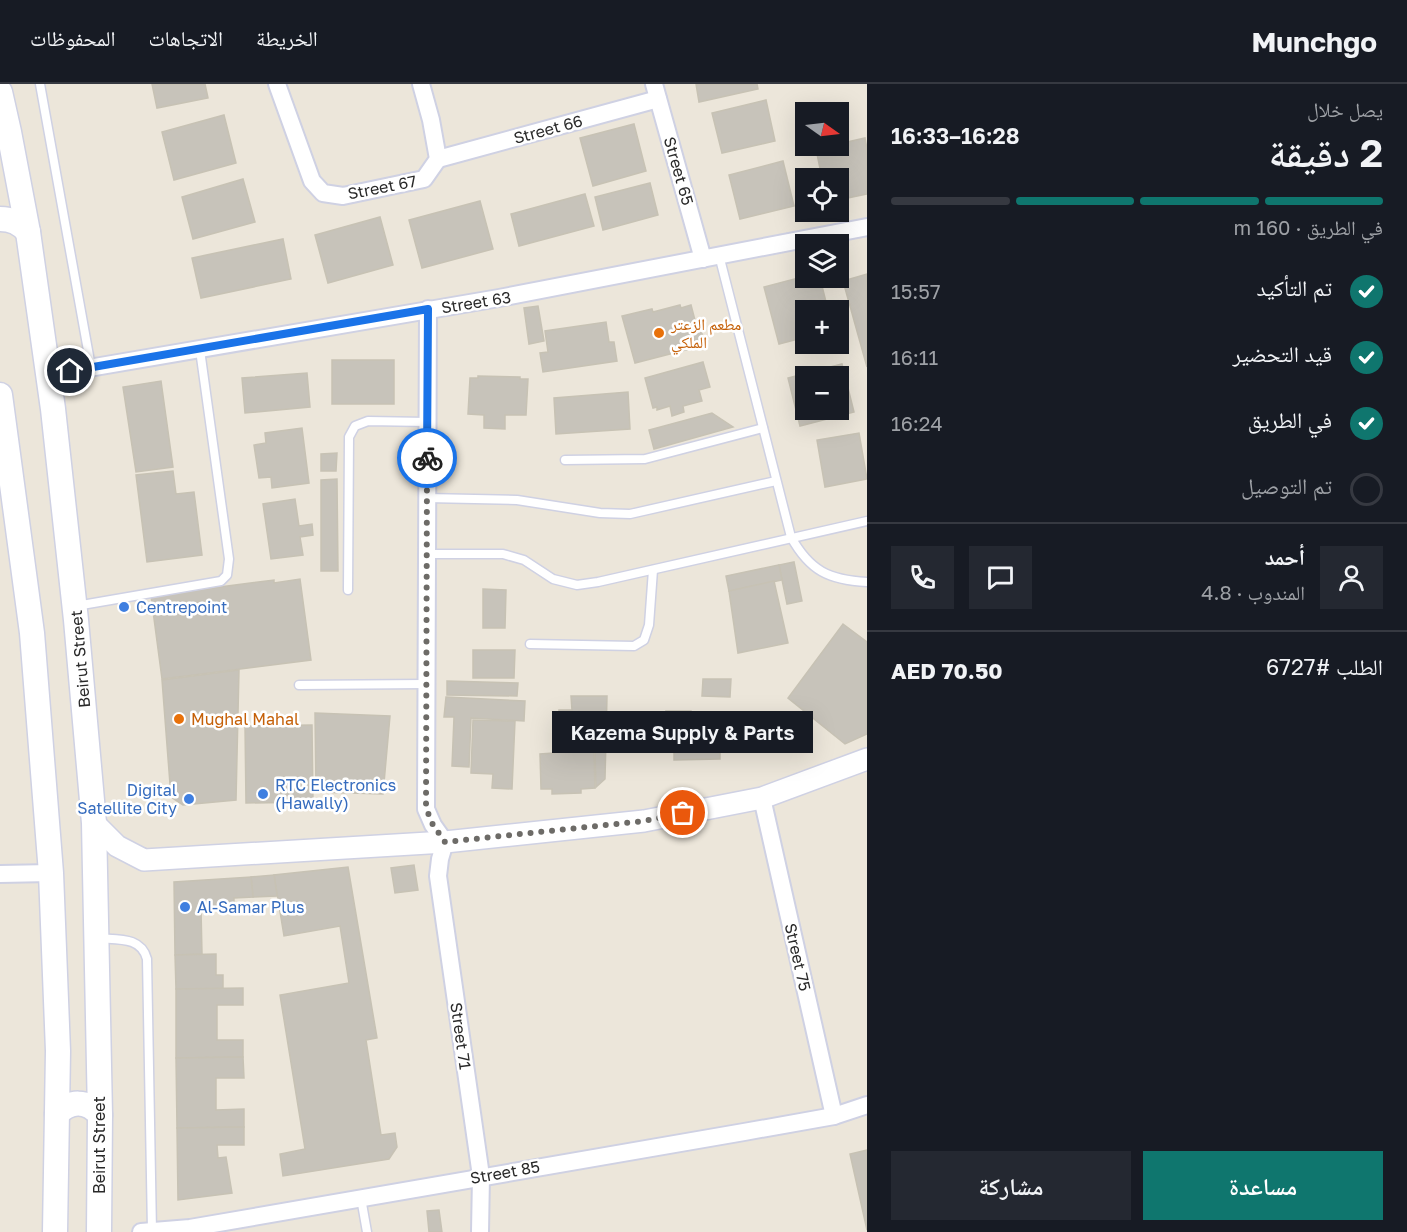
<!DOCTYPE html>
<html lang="ar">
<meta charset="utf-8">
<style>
body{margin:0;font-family:"Golos Text","Noto Naskh Arabic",sans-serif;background:#242831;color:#f1f3f6;direction:rtl;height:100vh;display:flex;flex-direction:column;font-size:22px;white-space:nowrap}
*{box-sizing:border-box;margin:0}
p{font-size:20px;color:#9ea1a6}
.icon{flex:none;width:33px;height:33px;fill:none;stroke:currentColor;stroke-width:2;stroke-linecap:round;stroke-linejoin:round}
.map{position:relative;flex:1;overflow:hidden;direction:ltr}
.panel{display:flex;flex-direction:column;background:#171b24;width:540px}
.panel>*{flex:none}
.needle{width:39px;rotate:104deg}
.buttons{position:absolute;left:795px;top:18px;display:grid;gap:12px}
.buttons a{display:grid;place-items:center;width:54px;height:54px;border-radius:0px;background:#171b24;box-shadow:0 6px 24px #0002;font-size:30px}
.pin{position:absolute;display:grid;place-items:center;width:51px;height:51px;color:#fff;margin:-26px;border:3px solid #fff;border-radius:50%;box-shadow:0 2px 6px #0007}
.courier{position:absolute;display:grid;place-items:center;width:60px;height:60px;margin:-30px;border:4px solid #1a73e8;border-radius:50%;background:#fff;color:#222;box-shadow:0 2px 8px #0007}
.bubble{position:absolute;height:42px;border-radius:0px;background:#171b24;box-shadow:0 6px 24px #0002;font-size:20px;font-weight:600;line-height:42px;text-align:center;direction:rtl}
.head em{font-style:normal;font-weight:600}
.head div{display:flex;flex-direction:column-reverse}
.head{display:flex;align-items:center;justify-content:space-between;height:102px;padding:0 24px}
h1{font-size:39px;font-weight:600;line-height:45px}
.bar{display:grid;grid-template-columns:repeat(4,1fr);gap:9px 6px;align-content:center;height:72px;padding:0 24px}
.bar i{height:8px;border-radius:4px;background:#363941}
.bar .current{background:#0f766e}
.bar p{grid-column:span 4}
.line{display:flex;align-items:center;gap:15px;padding:0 24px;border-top:2px solid #363941}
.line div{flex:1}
.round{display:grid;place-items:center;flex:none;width:63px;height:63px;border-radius:0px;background:#242831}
ol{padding:0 24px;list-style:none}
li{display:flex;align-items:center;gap:18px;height:66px}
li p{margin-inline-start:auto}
li .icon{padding:6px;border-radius:50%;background:#0f766e;color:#fff;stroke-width:4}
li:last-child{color:#9ea1a6}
li i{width:33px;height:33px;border:3px solid #363941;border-radius:50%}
.action{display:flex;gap:12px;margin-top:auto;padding:12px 24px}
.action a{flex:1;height:69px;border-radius:0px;background:#0f766e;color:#fff;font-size:24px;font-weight:600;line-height:69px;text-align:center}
.action a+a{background:#242831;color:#f1f3f6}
header{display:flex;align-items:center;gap:36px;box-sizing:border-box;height:84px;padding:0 30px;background:#171b24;border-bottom:2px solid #363941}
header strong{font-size:28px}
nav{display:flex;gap:33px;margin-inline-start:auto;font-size:21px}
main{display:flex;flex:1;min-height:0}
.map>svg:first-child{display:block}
</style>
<header>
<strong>Munchgo</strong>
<nav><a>الخريطة</a><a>الاتجاهات</a><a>المحفوظات</a></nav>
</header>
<main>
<section class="panel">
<div class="head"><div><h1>2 دقيقة</h1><p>يصل خلال</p></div><em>16:28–16:33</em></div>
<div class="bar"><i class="current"></i><i class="current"></i><i class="current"></i><i></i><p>في الطريق · 160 m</p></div>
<ol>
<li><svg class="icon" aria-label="check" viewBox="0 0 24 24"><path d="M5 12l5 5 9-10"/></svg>تم التأكيد<p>15:57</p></li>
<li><svg class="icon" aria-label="check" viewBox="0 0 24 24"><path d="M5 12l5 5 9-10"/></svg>قيد التحضير<p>16:11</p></li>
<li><svg class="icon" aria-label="check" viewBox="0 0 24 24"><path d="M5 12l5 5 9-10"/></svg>في الطريق<p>16:24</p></li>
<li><i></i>تم التوصيل</li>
</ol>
<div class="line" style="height:108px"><a class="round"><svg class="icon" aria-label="person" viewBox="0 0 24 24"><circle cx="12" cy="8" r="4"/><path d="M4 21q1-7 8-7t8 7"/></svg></a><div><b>أحمد</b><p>المندوب · 4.8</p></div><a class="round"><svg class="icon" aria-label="chat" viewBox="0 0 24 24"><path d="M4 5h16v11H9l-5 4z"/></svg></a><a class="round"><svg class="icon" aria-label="phone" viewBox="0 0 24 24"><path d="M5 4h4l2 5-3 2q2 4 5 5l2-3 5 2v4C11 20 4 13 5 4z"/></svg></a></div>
<div class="line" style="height:78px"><div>الطلب #6727</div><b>AED 70.50</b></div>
<div class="action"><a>مساعدة</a><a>مشاركة</a></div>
</section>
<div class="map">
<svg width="867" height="1148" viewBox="0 0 867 1148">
<rect width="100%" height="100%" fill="#ece6da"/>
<g fill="#c7c3ba" stroke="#c7c2b4" stroke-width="1.5" fill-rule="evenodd">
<polygon points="152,0 205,0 208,14 157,24"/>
<polygon points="696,0 757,0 758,5 699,18"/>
<polygon points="766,16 775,57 722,69 712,29"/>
<polygon points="224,31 236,79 174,96 162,48"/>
<polygon points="634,40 646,87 593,102 580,54"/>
<polygon points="865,54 867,65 867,110 838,116 838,94 822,94 816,65"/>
<polygon points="783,77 794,122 740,135 729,91"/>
<polygon points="243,95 255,138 193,155 182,113"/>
<polygon points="650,99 658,131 603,146 595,113"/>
<polygon points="585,110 594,142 519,162 511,130"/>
<polygon points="480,117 493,165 422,184 409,136"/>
<polygon points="380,133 393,181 328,199 315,151"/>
<polygon points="283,155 291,195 201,214 192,174"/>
<polygon points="867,190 867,283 843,197"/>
<polygon points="806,192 820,194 828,226 806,226 806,253 779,260 764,203"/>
<polygon points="680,221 681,224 691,221 696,240 699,239 705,261 635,279 622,232 652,225 653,228"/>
<polygon points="538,222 544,257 529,260 524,224"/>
<polygon points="606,238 609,258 614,258 617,277 543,288 540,269 548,268 545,247"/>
<rect x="332" y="276" width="62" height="44"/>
<polygon points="703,278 710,303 699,306 702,317 683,322 684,328 672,332 670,322 657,326 657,323 653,324 645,294"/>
<path d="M842,280L854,328L800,342L788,294ZM806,292H838V326H806Z"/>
<polygon points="307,289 310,323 245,329 242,294"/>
<polygon points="478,292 520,293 520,295 528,295 526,331 505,331 505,345 484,344 484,331 468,330 470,294 478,294"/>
<polygon points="161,297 173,383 136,388 123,303"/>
<polygon points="628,308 630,345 556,350 554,314"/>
<polygon points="712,329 733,343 654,365 649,346"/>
<polygon points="302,344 309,399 272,404 271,393 259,394 254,361 266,359 265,349"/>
<polygon points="859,349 867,395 825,403 817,356"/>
<polygon points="337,369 336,387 321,387 321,370"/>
<polygon points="173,387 176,410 194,408 202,471 147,478 136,391"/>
<polygon points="337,395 338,487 321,487 321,396"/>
<polygon points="295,415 299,442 312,440 313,451 300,453 303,471 271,475 263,420"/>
<polygon points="794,478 802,517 787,520 779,481"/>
<polygon points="779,481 782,496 729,507 726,492"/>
<polygon points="300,495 311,576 162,595 151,512 274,496 274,499"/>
<polygon points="774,497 788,559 738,569 729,507"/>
<polygon points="483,505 506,506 505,544 483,544"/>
<polygon points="843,540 867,558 867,650 845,660 788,614"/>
<polygon points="473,566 515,566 514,594 473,594"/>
<polygon points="239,586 236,716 183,721 171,713 162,596"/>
<polygon points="703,595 731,595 730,613 702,612"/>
<polygon points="447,597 518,599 517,612 447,611"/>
<polygon points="571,612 607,612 605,695 596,703 595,667 576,667 575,644 559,645 559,626 572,626"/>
<polygon points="446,613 525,617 524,637 471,634 469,683 452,682 454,633 444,633"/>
<polygon points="666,627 691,627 692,638 713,638 713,652 720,652 720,675 674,676 674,651 670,651"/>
<polygon points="315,629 390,632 383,710 316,708"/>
<polygon points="473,636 515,637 512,705 492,704 493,690 471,689"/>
<polygon points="312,641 313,718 246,719 245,642"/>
<polygon points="575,645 575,668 594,668 595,704 581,705 581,709 552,710 552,705 541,705 540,670 554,669 554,658 558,658 558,646"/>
<polygon points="414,781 418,806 395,809 391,784"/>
<polygon points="348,783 377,954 366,956 381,1051 395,1049 397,1063 389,1075 283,1092 280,1070 305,1065 280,911 349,899 340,842 284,852 274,791"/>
<polygon points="274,791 277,812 253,813 251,793"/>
<polygon points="251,793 253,813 234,814 234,825 201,825 202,870 175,871 174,798"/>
<polygon points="216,870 216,891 223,891 223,905 176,905 175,871"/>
<polygon points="243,904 243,921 217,921 217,956 243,956 243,973 176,974 176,905"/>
<polygon points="243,973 244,994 216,994 216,1026 244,1025 244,1043 177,1044 176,974"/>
<polygon points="244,1043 244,1061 217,1061 218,1074 226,1073 232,1109 178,1116 177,1044"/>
<polygon points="867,1066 867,1146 850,1070"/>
<polygon points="439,1126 442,1148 429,1148 427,1127"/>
</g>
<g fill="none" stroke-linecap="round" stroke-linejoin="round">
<g stroke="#cfd1e3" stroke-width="11">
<g id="service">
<polyline points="40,0 91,283"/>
<path d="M719,171L791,453C810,487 829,496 867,498"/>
<polyline points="565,376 645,375 763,344"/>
<polyline points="427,414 517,416 600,429 630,430 776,397"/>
<polyline points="427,470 503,470 524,476 553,495 577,501 598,498 867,437"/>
<polyline points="348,506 349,353 355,342 368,337 427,338"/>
<polyline points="76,522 221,497 227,491 229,475 200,266"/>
<polyline points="530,560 634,562 644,556 649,541 653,486"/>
<polyline points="299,601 425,600"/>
<path d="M97,854C117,856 141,852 147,875L152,1147"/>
<polyline points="361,1114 367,1148"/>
</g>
</g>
<g stroke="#cfd1e3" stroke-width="20">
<g id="minor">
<polyline points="277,0 312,97 323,109 343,112 424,95 438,75 431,36 421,0"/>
<polyline points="654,0 703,175"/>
<polyline points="438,75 658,15"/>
<polyline points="428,225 426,725 433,741 445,758 440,775 438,792 481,1092 480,1148"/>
<polyline points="48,291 499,214 867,143"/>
<polyline points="762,714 834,1032"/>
<polyline points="0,790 51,789"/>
<polyline points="141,1148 190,1144 744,1048 834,1032 867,1021"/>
</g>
</g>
<g stroke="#cfd1e3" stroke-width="24">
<polyline id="tertiary" points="94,739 117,762 144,776 445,758 644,737 762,714 867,675"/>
</g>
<g stroke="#cfd1e3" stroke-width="27">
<g id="secondary">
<polyline points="0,8 9,48 28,148 53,325 76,536 94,739 100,1031 99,1148"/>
<path d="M0,135C12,135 20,139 28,148"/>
<polyline points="0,311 32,549 51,789 58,967 55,1148"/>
<path d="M57,1030C70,1016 87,1016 100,1031"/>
</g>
</g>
<use href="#service" stroke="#fff" stroke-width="8"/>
<use href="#minor" stroke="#fff" stroke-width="16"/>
<use href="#tertiary" stroke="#fff" stroke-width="21"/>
<use href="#secondary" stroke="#fff" stroke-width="24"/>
</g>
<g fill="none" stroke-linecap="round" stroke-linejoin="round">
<polyline stroke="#6d6b67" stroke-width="6" stroke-dasharray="0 10.8" points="427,374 426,724 433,741 445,758 644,737 683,729"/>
<polyline stroke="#1a73e8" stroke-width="8" points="70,287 428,225 427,374"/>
</g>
<g fill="#e8710a" stroke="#fff" stroke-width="2">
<circle cx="659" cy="249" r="6"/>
<circle cx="179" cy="635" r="6"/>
</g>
<g fill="#3f7fe0" stroke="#fff" stroke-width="2">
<circle cx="124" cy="523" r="6"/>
<circle cx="263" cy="710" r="6"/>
<circle cx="189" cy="715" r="6"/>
<circle cx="185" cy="823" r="6"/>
</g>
<g text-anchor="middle" stroke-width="5" stroke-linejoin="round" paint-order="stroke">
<g font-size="16" fill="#292929" stroke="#fff">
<text transform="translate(548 45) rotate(-15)" y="6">Street 66</text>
<text transform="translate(679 87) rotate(74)" y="6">Street 65</text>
<text transform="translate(382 103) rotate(-11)" y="6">Street 67</text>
<text transform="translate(476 218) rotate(-9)" y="6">Street 63</text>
<text transform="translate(80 575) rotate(-95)" y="6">Beirut Street</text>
<text transform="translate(798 873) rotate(77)" y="6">Street 75</text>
<text transform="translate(461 952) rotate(82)" y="6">Street 71</text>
<text transform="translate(99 1061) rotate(-90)" y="6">Beirut Street</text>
<text transform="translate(505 1088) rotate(-10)" y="6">Street 85</text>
</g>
<g font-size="16" fill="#c56008" stroke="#fff" text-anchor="start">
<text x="671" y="246">مطعم الزعتر<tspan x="671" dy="18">الملكي</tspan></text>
<text x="191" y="641">Mughal Mahal</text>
</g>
<g font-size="16" fill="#366cbe" stroke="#fff" text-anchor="start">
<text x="136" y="529">Centrepoint</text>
<text x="275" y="707">RTC Electronics<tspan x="275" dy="18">(Hawally)</tspan></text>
<text x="177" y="712" text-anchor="end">Digital<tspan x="177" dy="18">Satellite City</tspan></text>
<text x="197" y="829">Al-Samar Plus</text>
</g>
</g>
</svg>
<div class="buttons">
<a><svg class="needle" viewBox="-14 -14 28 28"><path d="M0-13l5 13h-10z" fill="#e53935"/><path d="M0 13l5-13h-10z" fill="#9ea1a6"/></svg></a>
<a><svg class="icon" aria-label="locate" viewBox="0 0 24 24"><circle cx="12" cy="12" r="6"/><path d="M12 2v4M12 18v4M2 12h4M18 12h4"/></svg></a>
<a><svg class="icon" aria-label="layers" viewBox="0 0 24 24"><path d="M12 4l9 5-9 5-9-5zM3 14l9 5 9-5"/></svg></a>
<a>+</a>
<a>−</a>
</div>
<div class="pin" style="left:683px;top:729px;background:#ea580c"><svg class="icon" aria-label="bag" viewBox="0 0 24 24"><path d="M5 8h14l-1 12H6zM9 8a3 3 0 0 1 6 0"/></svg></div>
<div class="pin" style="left:70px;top:287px;background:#1f2937"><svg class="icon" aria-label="home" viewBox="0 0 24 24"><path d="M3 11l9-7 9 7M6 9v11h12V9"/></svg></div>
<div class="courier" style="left:427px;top:374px"><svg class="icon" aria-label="bike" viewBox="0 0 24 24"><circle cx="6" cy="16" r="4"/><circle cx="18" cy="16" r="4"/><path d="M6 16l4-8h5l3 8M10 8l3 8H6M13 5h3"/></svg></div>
<div class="bubble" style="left:552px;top:627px;width:261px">Kazema Supply &amp; Parts</div>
</div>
</main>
